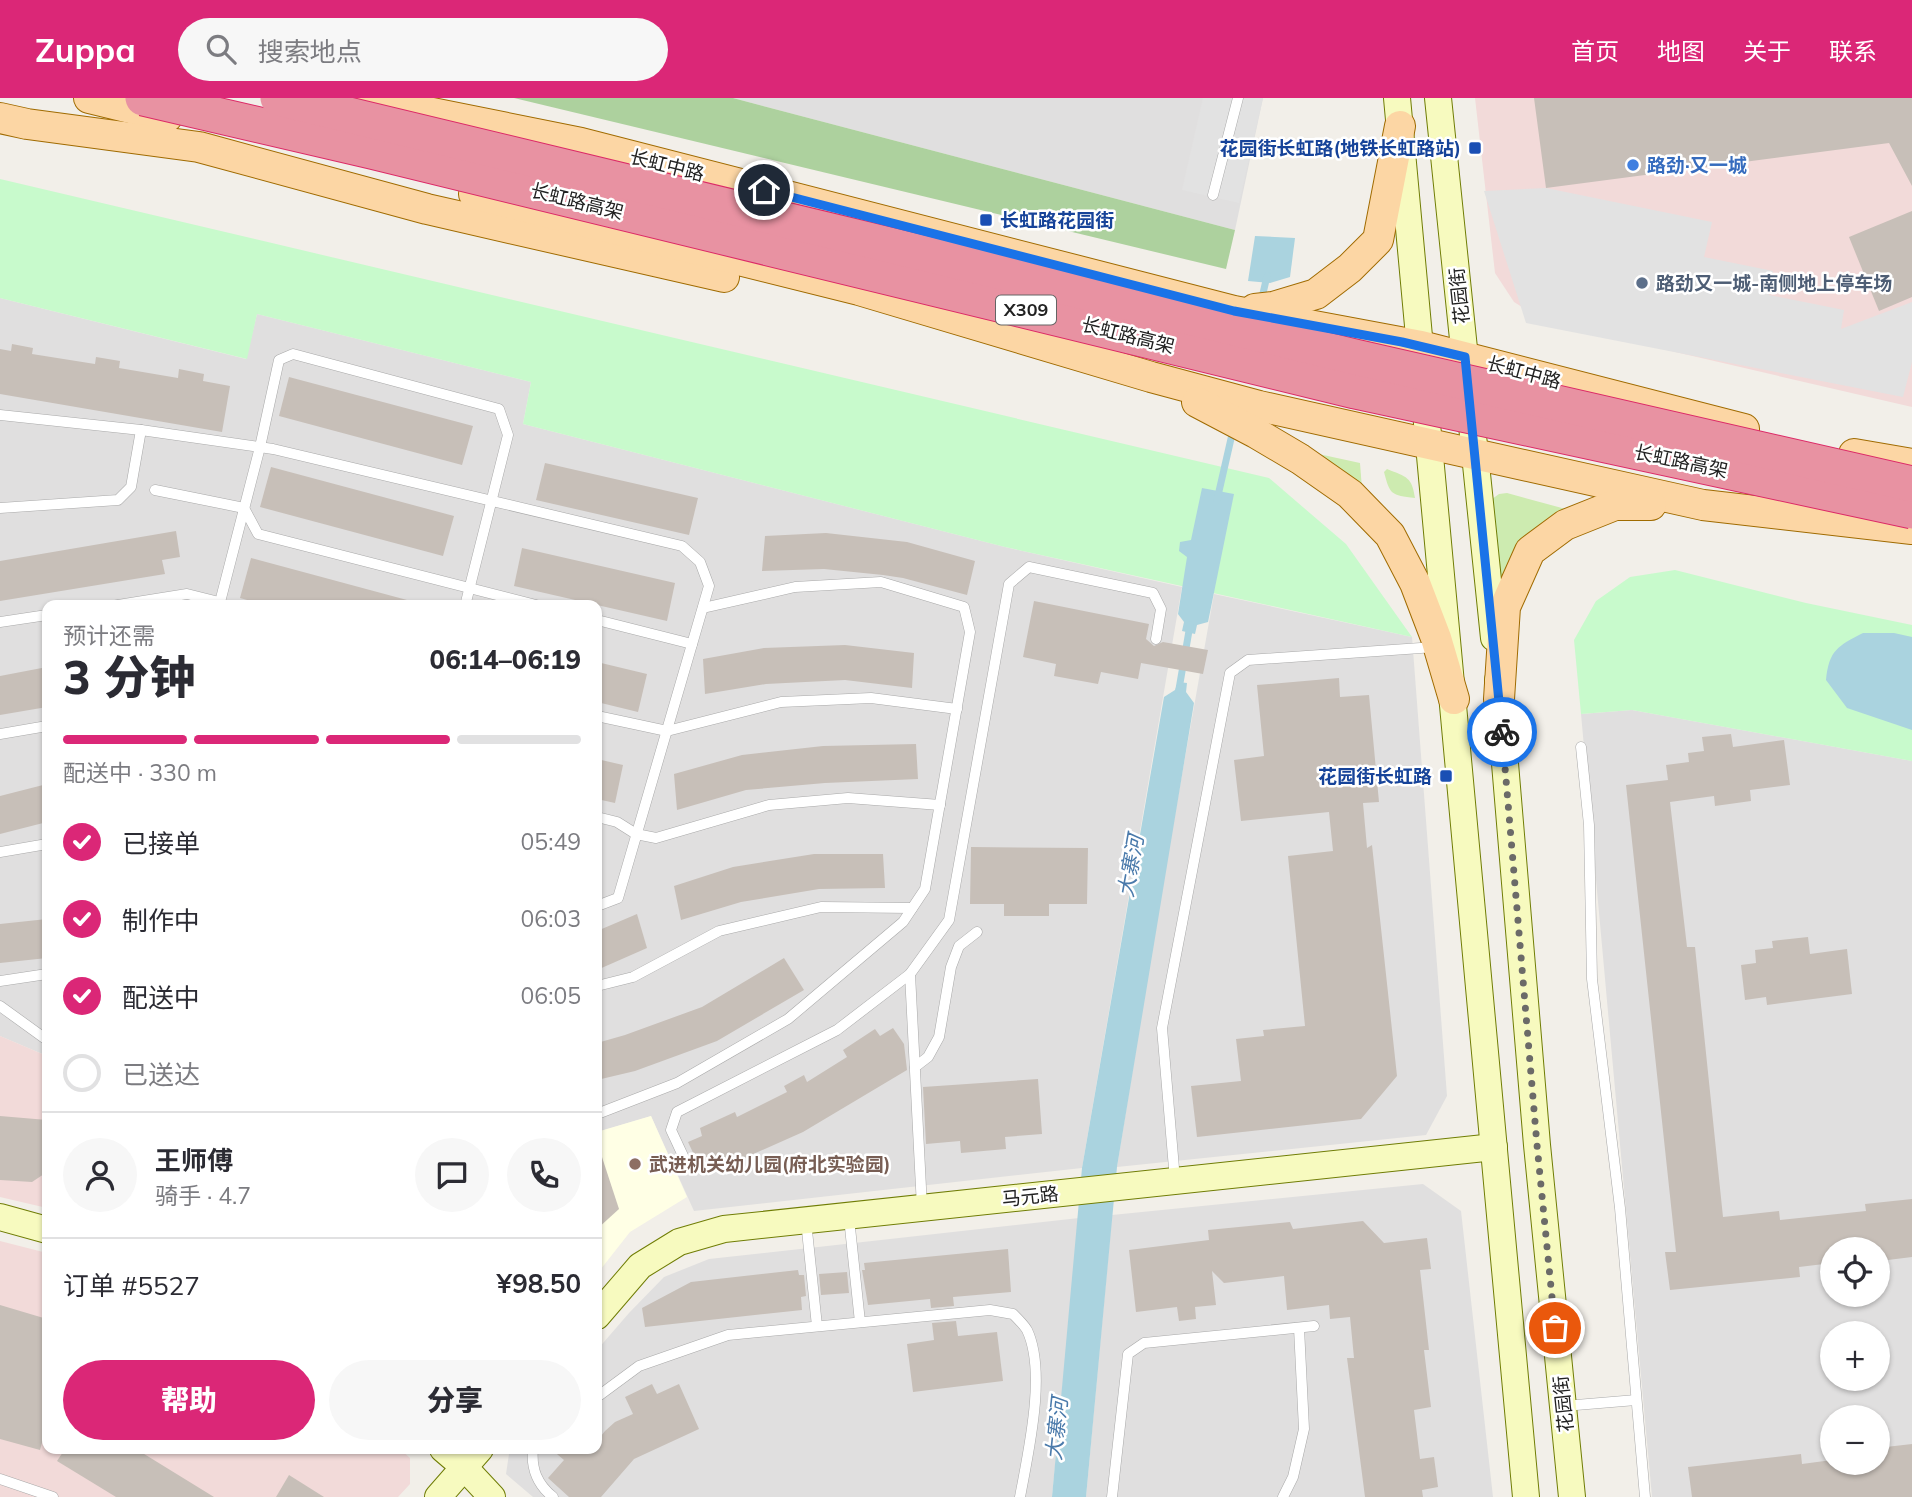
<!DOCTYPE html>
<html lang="zh">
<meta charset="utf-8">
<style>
body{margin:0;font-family:Mulish,"Noto Sans SC",sans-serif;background:#f7f7f7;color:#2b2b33;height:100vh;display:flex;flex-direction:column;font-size:26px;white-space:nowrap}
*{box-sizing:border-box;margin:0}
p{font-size:23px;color:#7c7c81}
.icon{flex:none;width:38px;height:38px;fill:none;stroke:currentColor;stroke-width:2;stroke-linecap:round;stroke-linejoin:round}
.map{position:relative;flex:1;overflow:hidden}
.sheet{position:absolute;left:42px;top:502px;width:560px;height:854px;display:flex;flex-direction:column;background:#fff;border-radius:14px;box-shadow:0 2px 5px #0004}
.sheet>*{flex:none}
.controls{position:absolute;left:1820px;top:1139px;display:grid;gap:14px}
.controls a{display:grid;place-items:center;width:70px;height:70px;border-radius:50%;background:#fff;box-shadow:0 2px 5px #0004;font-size:35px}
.pin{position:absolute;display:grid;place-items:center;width:60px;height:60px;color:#fff;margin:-30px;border:4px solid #fff;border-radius:50%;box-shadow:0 2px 7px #0007}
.courier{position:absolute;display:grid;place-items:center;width:70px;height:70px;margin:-35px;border:5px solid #1a73e8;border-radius:50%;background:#fff;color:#222;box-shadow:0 2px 9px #0007}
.head em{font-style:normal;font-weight:800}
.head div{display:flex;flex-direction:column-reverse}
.head{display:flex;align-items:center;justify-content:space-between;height:119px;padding:0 21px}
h1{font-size:46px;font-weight:800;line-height:52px}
.bar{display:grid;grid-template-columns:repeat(4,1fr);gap:10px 7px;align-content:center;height:84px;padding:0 21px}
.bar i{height:9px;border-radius:5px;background:#e1e1e2}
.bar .selected{background:#db2777}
.bar p{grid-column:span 4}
.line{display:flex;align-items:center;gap:18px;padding:0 21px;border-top:2px solid #e1e1e2}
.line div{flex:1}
.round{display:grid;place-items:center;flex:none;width:74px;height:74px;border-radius:37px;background:#f7f7f7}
ol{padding:0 21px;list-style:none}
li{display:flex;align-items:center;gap:21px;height:77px}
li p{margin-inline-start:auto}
li .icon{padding:7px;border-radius:50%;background:#db2777;color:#fff;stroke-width:4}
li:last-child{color:#7c7c81}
li i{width:38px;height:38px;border:4px solid #e1e1e2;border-radius:50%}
.primary-button{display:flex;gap:14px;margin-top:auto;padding:14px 21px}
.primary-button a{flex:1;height:80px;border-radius:42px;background:#db2777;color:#fff;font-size:28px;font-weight:800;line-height:80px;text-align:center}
.primary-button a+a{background:#f7f7f7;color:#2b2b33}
header{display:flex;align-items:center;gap:42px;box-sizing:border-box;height:98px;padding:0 35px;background:#db2777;color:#fff}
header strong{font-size:33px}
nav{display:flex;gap:38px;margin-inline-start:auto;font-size:24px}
.search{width:490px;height:63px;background:#f7f7f7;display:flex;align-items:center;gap:18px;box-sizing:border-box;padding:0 24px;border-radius:38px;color:#7c7c81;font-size:26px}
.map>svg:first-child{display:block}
</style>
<header>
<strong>Zuppa</strong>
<div class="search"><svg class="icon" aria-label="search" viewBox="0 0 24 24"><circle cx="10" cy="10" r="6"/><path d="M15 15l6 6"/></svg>搜索地点</div>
<nav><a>首页</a><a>地图</a><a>关于</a><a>联系</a></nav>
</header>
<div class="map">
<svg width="1912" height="1399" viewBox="0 0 1912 1399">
<rect width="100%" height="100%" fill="#f2efe9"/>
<g fill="#e0dfdf" fill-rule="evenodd">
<polygon points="733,0 1263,0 1235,132"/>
<polygon points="0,200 246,261 257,216 531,284 523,326 1005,449 1182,489 1082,1070 694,1113 651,1018 597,1034 597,508 47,508 47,958 0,938"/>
<polygon points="1214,496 1412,539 1447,998 1426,1037 1117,1069 1161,795"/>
<path d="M1632,612L1912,663V1399H1652L1581,616ZM1832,1152H1878V1197H1832ZM1832,1236H1878V1281H1832ZM1832,1320H1878V1365H1832Z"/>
<polygon points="1423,1086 1461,1113 1493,1399 1086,1399 1112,1117"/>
<polygon points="1079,1120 1052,1399 533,1399 506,1376 509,1356 513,1351 597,1351 597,1252 629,1215 664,1179 709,1161"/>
</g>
<g fill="#f2dad9">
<polygon points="1475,0 1912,0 1912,309 1546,224 1514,204 1495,175"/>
<polygon points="0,938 47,958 47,1110 0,1099"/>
<polygon points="0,1143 47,1155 47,1351 400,1351 410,1360 410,1386 398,1399 0,1399"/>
</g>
<polygon fill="#ffffe5" points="651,1018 687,1099 630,1134 597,1176 597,1034"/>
<g fill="#cdebb0">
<polygon points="1314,355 1360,365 1362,391"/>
<path d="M1387,371C1407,379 1412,379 1415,400C1391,397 1390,397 1384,374Z"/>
<polygon points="1507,395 1584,416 1507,485 1495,485 1488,404 1499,396"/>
</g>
<polygon fill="#add19e" points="514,0 733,0 1235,132 1226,171"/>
<g fill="#c8facc">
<polygon points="0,81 1269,380 1346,446 1412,539 1005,449 523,326 531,284 257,216 247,261 0,200"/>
<polygon points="1675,472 1806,505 1912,527 1912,663 1632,612 1581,616 1574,542 1596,503 1630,479"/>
</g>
<g fill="#e2e2e2">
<polygon points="1203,0 1263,0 1239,105 1182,92"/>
<polygon points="1546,90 1712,124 1704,159 1773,173 1769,197 1844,212 1841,231 1912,204 1912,264 1903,299 1526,225 1484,93"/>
</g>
<g fill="#aad3df">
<polygon points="1255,138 1295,140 1290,179 1270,185 1248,183"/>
<polygon points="1202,390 1234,396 1208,524 1197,527 1195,536 1182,533 1184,524 1178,516 1187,459 1179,453 1180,444 1191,442"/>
<path d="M1863,535H1894L1912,539V632L1847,610L1826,582C1829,552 1838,548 1863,535Z"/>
<polygon points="1178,584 1187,585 1186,594 1194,605 1117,1069 1086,1399 1052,1399 1082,1070 1164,599 1175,592"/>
</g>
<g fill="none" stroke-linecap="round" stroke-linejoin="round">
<g stroke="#aad3df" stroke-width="7">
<polyline points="1261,204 1267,178"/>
<polyline points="1217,402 1233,332"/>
<polyline points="1179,591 1190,527"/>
</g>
</g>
<g fill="#c7bfb8">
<polygon points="1534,0 1912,0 1912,88 1889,45 1546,90"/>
<polygon points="1912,113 1912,199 1879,213 1849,139"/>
<polygon points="12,246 33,250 32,256 95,266 96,259 120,263 119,270 178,280 179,271 204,276 203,283 230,288 222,334 0,296 0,251 11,253"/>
<polygon points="289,279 473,328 462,367 279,318"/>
<polygon points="545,365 698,400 689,437 536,402"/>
<polygon points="271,369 454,418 443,458 260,409"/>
<polygon points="176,433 180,459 162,462 165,476 0,503 0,463"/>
<polygon points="826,435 907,444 975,463 967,497 903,480 883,477 824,471 762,473 765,438"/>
<polygon points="522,450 675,485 667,523 514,488"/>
<polygon points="251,460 407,502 407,508 269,508 240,500"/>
<polygon points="1034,503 1149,526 1146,541 1154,548 1163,544 1208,552 1203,576 1141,565 1138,581 1101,574 1098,586 1054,578 1056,566 1023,559"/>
<polygon points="845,547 914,555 912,590 845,582 766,586 705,596 703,561 764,550"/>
<polygon points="597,564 647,576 638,614 597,604"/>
<polygon points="47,569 47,609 0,617 0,578"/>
<polygon points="1339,580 1340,599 1369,597 1379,704 1363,705 1367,750 1372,747 1397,978 1361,1021 1197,1039 1191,988 1241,983 1236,941 1264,938 1263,932 1305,928 1288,758 1333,753 1329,714 1241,723 1234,662 1264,658 1257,587"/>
<polygon points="1731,636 1733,649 1784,642 1790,687 1750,692 1751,703 1715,708 1714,698 1670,704 1687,849 1695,849 1723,1119 1779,1113 1780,1122 1866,1113 1865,1106 1912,1101 1912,1159 1880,1163 1878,1152 1832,1152 1832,1165 1799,1169 1800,1179 1670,1192 1665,1154 1676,1154 1626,687 1668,682 1666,667 1689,664 1688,655 1704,653 1702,639"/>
<polygon points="916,646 918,681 825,685 746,692 677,712 674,676 742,657 823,648"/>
<polygon points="597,661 623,667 615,705 597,701"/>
<polygon points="47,686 47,724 0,736 0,698"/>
<polygon points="971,749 1088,750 1087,806 1049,806 1049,818 1004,818 1004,806 970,806"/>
<polygon points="814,756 883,756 885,790 819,791 741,804 681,822 674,788 733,769"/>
<polygon points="637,816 647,850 597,872 597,833"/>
<polygon points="47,821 47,860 0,865 0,826"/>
<polygon points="1808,839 1810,856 1847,851 1852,896 1767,907 1766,899 1745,902 1741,867 1756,865 1755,852 1773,850 1772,843"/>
<polygon points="784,860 804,892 717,943 635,973 597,982 597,945 625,937 702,909"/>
<polygon points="893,930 904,946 907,972 803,1034 715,1073 696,1061 688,1044 702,1038 700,1030 735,1014 737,1019 787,994 784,988 804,977 807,984 847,959 843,952 875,931 880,938"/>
<polygon points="1038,981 1042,1036 1005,1039 1006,1051 961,1055 960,1043 926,1046 923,989"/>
<polygon points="0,1018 47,1022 47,1074 32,1084 0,1082"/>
<polygon points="600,1053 619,1111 597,1131 597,1054"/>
<polygon points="1363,1123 1384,1145 1427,1140 1431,1171 1420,1172 1429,1252 1424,1252 1431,1309 1414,1312 1420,1361 1434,1359 1438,1389 1422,1392 1423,1399 1365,1399 1347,1260 1354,1260 1350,1219 1330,1221 1329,1207 1287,1212 1284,1178 1224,1185 1212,1173 1216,1207 1195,1209 1196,1221 1179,1223 1177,1209 1136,1214 1129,1152 1209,1142 1208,1132 1290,1124 1293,1131"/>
<polygon points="1008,1151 1011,1194 953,1199 954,1208 931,1210 930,1201 868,1207 862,1172 865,1172 864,1165"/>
<polygon points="798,1172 799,1177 804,1177 806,1198 801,1199 802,1212 645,1229 642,1210 691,1184"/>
<polygon points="847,1174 849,1195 821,1197 819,1176"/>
<polygon points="0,1207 47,1221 47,1327 40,1352 0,1341"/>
<polygon points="956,1223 958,1238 997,1234 1003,1283 913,1294 907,1246 934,1242 932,1225"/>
<polygon points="652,1286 657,1296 679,1286 699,1331 634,1361 601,1399 569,1399 548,1380 564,1362 551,1351 597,1351 597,1343 605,1333 615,1324 633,1316 625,1299"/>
<polygon points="1912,1346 1912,1399 1692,1399 1688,1369 1801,1356 1802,1366 1832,1362 1832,1365 1878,1365 1878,1358 1887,1357 1886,1349"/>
<polygon points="65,1351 136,1351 214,1399 116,1399 57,1363"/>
<polygon points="289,1377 324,1399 276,1399"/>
</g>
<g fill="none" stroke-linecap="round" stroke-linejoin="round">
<g stroke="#a9a9a9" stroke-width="11">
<g id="lane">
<polyline points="1213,97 1238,0"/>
<polyline points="0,317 141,332 273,351 682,448 700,464 709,488 618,800 597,808"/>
<polyline points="155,392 244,410 258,436 540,508"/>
<polyline points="0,410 118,402 131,389 141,332"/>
<polyline points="112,508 187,496 219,504 221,508"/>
<polyline points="219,508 260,349 279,262 293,256 499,311 508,337 465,508"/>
<polyline points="597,522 692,546"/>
<polyline points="0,524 47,517"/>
<polyline points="597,618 667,633 781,604 871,600 957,611"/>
<polyline points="0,636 47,628"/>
<polyline points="1581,649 1589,727 1592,881 1620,1110 1645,1399"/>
<polyline points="597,719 617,724 636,736 656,740 769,707 848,700 940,707"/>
<polyline points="0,754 47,746"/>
<polyline points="910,876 922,1109"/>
<polyline points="0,883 47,876"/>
<polyline points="597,888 633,879 719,833 821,809 912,810"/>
<polyline points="0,908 47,942"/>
<polyline points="915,969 928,959 939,939 951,869 959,848 977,834"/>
<polyline points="597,1016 677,985 788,921 903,824 925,791 970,534 964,509 881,484 795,489 703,510"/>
<polyline points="685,1062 671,1032 677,1014 837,932 910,876 949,822 1009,486 1029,469 1153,495 1161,511 1156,541"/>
<polyline points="1175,1082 1162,930 1230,575 1248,562 1435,549"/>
<polyline points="849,1120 860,1224"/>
<polyline points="806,1123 817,1228"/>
<path d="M597,1299L639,1268L728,1237L990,1212L1013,1216C1018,1221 1024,1227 1027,1232C1047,1274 1028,1355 1020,1399"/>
<polyline points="1564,1308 1636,1302"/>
<path d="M533,1351C531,1371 537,1386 553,1399"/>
<polyline points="0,1381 53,1399"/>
<polyline points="1112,1399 1128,1256 1144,1245 1314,1228"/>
<polyline points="1283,1399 1293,1379 1304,1331 1299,1230"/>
</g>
</g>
<g stroke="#707d05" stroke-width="28">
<g id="secondary">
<polyline points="1397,0 1526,1399"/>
<polyline points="1438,0 1494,540"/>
<polyline points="1498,582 1537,1047 1572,1399"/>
<polyline points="0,1119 47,1132"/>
<polyline points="597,1218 640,1168 679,1144 724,1131 1494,1049"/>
<polyline points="443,1351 464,1369 492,1399"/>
<polyline points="438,1399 480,1351"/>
</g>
</g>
<g stroke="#a06b00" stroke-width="32">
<g id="primary">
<polyline points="89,0 167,19"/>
<polyline points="358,0 581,45 1234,213 1421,248 1744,331"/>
<polyline points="0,20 27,26 199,49 427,111 724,179"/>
<polyline points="474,96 859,192 1151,279 1259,308 1703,407 1912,431"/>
<polyline points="1255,211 1273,209 1316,196 1350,170 1378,142 1400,28"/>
<polyline points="1197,304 1256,335 1300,361 1350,396 1390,437 1415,485 1436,540 1454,601"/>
<polyline points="1854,356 1912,366"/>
<polyline points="1499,601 1505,509 1530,453 1565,427 1615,407 1651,407"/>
</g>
</g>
<use href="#lane" stroke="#fff" stroke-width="10"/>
<use href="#secondary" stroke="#f7fabf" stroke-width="26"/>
<use href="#primary" stroke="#fcd6a4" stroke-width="30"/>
<g stroke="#dc2a67" stroke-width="37" stroke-linecap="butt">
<g id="highway-bridge">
<polyline points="143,0 371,53 1355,293 1912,413"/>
<polyline points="278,0 1355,259 1912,386"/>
</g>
</g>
<use href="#highway-bridge" stroke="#e892a2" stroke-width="35"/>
</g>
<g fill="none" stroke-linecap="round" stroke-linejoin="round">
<polyline stroke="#6b6a68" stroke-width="7" stroke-dasharray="0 12.6" points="1502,634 1537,1047 1555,1230"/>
<polyline stroke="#1a73e8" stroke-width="9" points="764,92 1234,213 1402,244 1465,259 1502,634"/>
</g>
<g fill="#1a4fb4" stroke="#fff" stroke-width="2.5">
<rect x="1468" y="43" width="14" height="14" rx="3.5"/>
<rect x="979" y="115" width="14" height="14" rx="3.5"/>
<rect x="1439" y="671" width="14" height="14" rx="3.5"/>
</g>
<circle fill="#3f7fe0" stroke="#fff" stroke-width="2.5" cx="1633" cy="67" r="7"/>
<circle fill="#5c6f8a" stroke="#fff" stroke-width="2.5" cx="1642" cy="185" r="7"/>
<circle fill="#8d6e63" stroke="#fff" stroke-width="2.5" cx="635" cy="1066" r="7"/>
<g text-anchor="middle" stroke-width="5" stroke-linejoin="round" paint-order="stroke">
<rect fill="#fff" stroke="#646464" stroke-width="2" x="996" y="197.5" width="60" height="29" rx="5"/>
<g font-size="18" font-weight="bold" fill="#222">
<text x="1026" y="218">X309</text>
</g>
<g font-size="19" font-weight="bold" fill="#164399" stroke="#fff" text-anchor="end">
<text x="1461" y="57">花园街长虹路(地铁长虹路站)</text>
<text x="1000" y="129" text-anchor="start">长虹路花园街</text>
<text x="1432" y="685">花园街长虹路</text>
</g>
<g font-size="19" fill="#222" stroke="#fff">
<text transform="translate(667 67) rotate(14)" y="7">长虹中路</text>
<text transform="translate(577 103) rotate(14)" y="7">长虹路高架</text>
<text transform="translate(1459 198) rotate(-96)" y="7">花园街</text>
<text transform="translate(1128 237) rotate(14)" y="7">长虹路高架</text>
<text transform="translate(1524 274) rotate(15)" y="7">长虹中路</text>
<text transform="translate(1681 363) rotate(12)" y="7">长虹路高架</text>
<text transform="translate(1030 1098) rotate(-6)" y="7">马元路</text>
<text transform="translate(1563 1306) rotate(-96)" y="7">花园街</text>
</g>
<g font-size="19" font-weight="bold" fill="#366cbe" stroke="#fff" text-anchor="start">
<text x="1647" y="74">路劲·又一城</text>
</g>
<g font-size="19" font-weight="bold" fill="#4e5e75" stroke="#fff" text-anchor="start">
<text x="1656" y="192">路劲又一城-南侧地上停车场</text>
</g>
<g font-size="19" font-weight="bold" fill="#785e54" stroke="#fff" text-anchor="start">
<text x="649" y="1073">武进机关幼儿园(府北实验园)</text>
</g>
<g font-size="21" font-style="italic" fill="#4a7aab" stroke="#fff">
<text transform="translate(1131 768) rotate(-80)" y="7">大寨河</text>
<text transform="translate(1057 1331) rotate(-84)" y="7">大寨河</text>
</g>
</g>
</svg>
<div class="controls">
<a><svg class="icon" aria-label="locate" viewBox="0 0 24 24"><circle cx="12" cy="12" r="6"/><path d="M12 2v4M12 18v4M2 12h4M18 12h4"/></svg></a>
<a>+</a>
<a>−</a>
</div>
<div class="pin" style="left:1555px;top:1230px;background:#ea580c"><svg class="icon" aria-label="bag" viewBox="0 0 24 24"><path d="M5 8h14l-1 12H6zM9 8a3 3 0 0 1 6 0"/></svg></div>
<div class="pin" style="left:764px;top:92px;background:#1f2937"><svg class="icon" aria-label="home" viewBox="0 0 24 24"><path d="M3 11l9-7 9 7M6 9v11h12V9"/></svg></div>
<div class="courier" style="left:1502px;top:634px"><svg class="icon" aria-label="bike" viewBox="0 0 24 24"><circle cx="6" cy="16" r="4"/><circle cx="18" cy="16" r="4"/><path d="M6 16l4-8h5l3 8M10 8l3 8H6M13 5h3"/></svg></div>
<section class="sheet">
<div class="head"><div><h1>3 分钟</h1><p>预计还需</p></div><em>06:14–06:19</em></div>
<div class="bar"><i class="selected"></i><i class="selected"></i><i class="selected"></i><i></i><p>配送中 · 330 m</p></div>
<ol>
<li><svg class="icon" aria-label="check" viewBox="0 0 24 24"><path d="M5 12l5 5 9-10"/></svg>已接单<p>05:49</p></li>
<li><svg class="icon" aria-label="check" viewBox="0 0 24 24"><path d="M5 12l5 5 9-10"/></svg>制作中<p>06:03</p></li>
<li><svg class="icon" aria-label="check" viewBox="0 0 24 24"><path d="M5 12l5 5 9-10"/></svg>配送中<p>06:05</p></li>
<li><i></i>已送达</li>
</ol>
<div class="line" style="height:126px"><a class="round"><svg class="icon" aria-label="person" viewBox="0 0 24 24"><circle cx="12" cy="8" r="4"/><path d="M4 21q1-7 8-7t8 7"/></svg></a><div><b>王师傅</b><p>骑手 · 4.7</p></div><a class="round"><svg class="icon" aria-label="chat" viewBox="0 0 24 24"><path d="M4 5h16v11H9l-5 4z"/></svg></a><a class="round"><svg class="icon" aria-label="phone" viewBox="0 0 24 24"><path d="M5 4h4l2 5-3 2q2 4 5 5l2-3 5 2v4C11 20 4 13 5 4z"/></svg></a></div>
<div class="line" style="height:91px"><div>订单 #5527</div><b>¥98.50</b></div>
<div class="primary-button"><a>帮助</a><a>分享</a></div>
</section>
</div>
